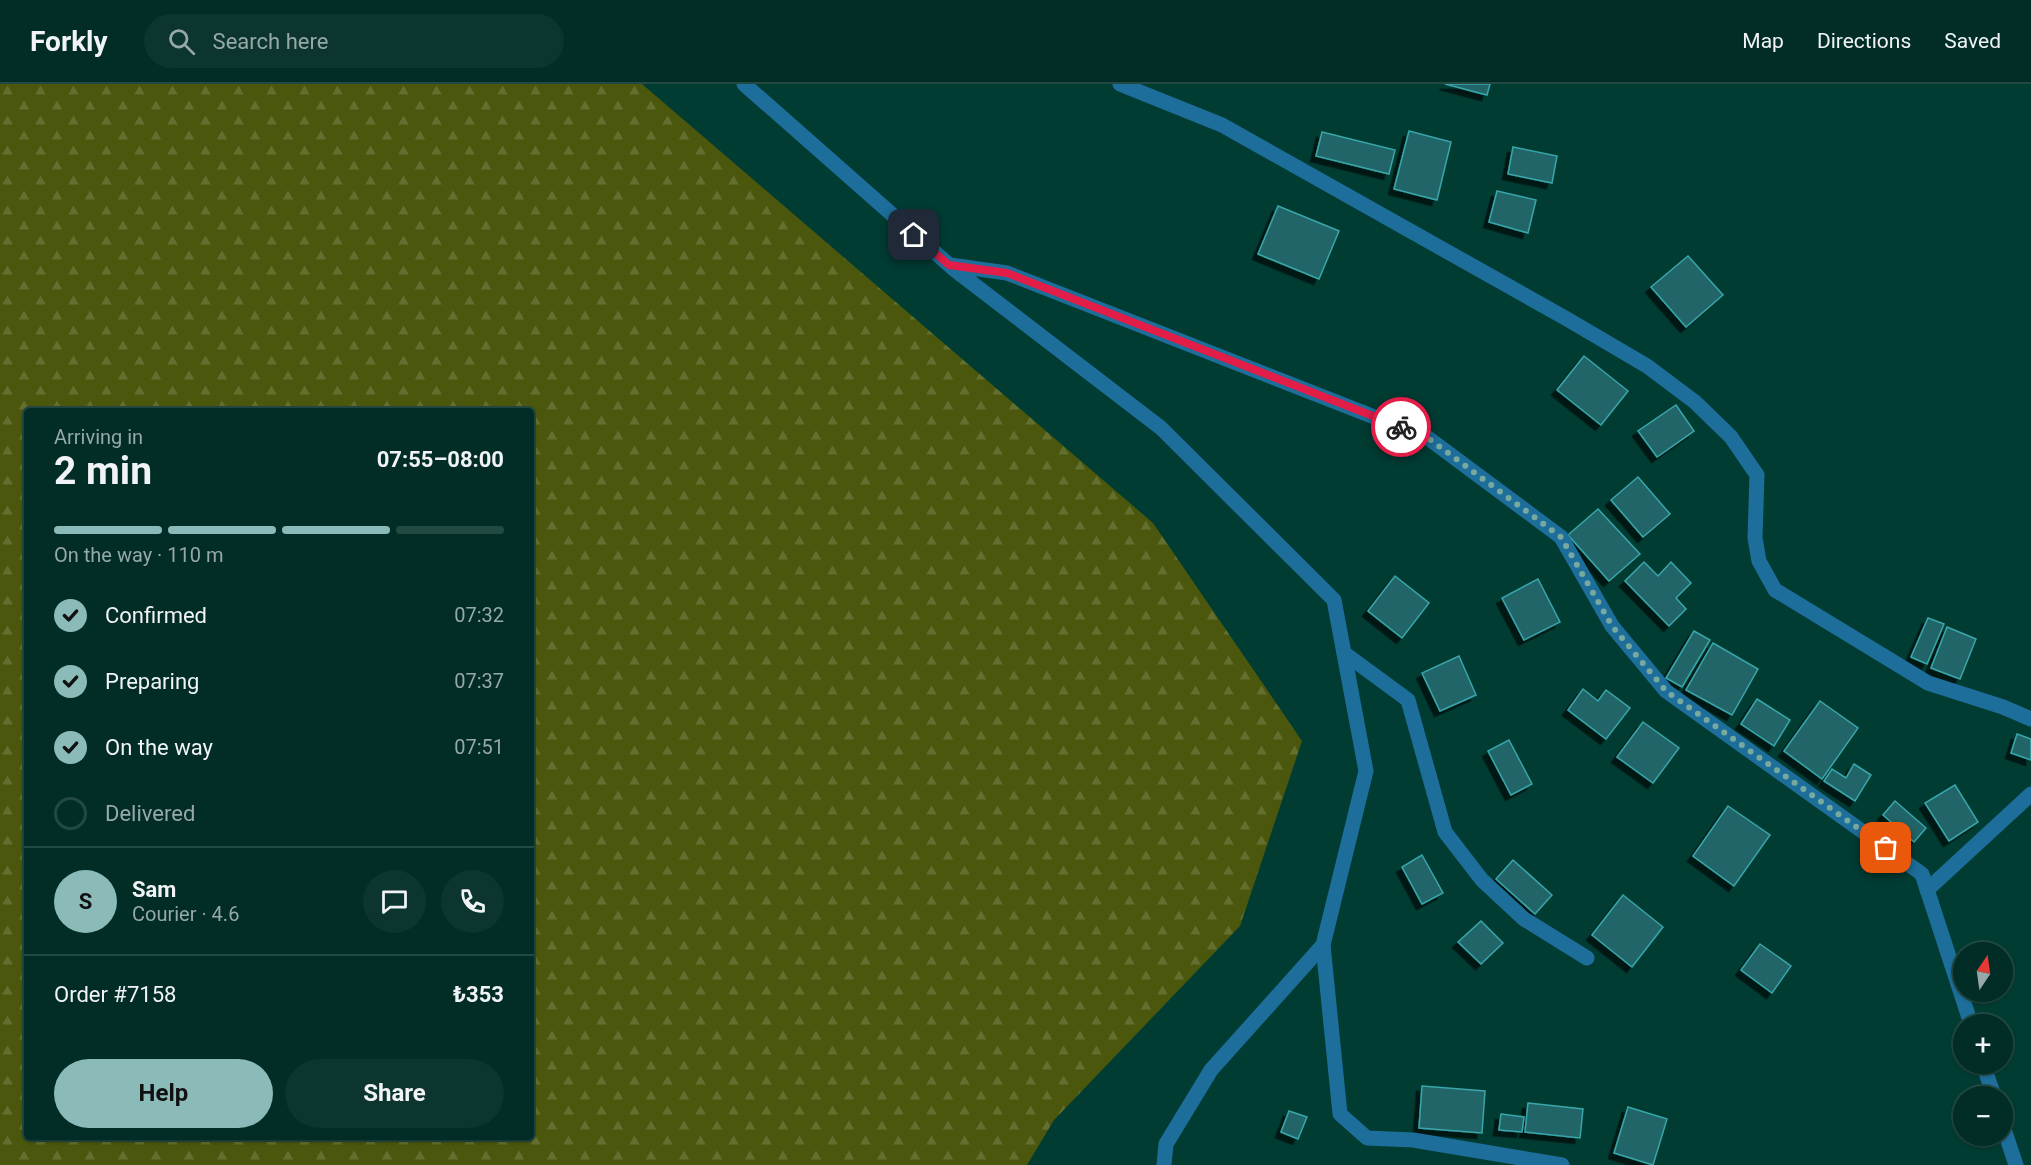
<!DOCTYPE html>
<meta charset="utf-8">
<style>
body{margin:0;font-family:Roboto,sans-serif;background:#0b352e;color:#f1f3f6;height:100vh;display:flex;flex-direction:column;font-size:22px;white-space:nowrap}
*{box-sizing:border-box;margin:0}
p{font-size:20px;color:#96a8a7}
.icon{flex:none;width:33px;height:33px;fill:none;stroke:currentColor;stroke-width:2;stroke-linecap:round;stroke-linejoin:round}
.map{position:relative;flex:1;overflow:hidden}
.details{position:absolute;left:24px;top:324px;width:510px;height:732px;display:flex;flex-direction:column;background:#012d26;border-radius:6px;box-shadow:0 2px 4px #0004,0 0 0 2px #234943}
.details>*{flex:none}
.needle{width:39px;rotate:13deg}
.buttons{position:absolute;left:1953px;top:858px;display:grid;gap:12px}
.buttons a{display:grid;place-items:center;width:60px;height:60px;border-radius:50%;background:#012d26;box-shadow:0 2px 4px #0004,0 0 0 2px #234943;font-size:30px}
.pin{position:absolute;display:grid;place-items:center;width:51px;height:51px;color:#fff;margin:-26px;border-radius:12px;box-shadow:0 3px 9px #0006}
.courier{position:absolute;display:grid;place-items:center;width:60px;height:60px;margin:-30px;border:4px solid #e11d48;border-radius:50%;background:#fff;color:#222;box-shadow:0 2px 8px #0007}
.headline em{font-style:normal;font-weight:700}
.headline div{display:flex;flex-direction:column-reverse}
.headline{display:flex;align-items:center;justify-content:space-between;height:102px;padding:0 30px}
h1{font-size:39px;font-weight:700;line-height:45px}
.bar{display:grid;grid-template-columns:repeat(4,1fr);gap:9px 6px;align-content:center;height:72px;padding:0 30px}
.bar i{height:8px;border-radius:4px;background:#234943}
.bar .current{background:#8bbbb9}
.bar p{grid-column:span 4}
.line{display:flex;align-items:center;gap:15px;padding:0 30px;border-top:2px solid #234943}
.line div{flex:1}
.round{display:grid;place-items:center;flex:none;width:63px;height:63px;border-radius:32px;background:#0b352e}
ol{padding:0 30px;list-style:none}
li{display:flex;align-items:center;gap:18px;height:66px}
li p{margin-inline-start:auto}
li .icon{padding:6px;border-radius:50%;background:#8bbbb9;color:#111;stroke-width:4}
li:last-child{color:#96a8a7}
li i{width:33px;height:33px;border:3px solid #234943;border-radius:50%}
.button{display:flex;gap:12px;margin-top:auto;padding:12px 30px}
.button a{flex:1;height:69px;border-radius:36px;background:#8bbbb9;color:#111;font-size:24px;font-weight:700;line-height:69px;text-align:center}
.button a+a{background:#0b352e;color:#f1f3f6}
header{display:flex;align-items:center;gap:36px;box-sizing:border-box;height:84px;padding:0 30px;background:#012d26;border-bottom:2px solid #234943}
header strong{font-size:28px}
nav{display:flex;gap:33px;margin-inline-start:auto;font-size:21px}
.search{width:420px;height:54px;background:#0b352e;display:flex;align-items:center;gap:15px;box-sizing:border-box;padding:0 21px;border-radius:33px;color:#96a8a7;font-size:22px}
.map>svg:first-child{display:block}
</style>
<header>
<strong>Forkly</strong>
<div class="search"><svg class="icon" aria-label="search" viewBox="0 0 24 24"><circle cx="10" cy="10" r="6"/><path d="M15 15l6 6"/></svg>Search here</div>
<nav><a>Map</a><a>Directions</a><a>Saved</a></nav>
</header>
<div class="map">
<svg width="2031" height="1081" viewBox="0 0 2031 1081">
<defs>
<pattern id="forest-firs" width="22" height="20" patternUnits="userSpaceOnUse" patternTransform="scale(1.5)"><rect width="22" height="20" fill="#4b570c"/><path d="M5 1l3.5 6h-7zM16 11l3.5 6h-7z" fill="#636f2f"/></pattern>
<filter id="shadow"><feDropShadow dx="-5.5" dy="5.5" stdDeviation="0" flood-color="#0009"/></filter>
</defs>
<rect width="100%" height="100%" fill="#013c33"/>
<path fill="url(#forest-firs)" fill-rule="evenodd" d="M0,0H642L1153,439L1302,657L1240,842L1054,1036L1027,1081H0ZM27,327H531V1053H27Z"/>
<g fill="#206568" stroke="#39a6aa" stroke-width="1.5" filter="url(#shadow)">
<polygon points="1445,0 1490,0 1487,11"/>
<polygon points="1409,47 1451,58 1437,116 1394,105"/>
<polygon points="1322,48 1395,66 1389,90 1316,72"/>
<polygon points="1513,63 1557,72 1552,99 1508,90"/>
<polygon points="1497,107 1536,116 1528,149 1489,138"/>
<polygon points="1278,122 1339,147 1319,195 1258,170"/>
<polygon points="1688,172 1723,211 1686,243 1651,203"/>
<polygon points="1584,272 1628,307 1601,341 1557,306"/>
<polygon points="1676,321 1694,347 1657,373 1638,347"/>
<polygon points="1638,393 1670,430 1643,453 1611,416"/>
<polygon points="1598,425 1640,470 1609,497 1568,451"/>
<polygon points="1644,478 1658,492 1671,478 1691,499 1676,514 1686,525 1669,542 1625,497"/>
<polygon points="1395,492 1429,519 1402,554 1368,527"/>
<polygon points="1538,495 1560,538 1524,556 1502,514"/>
<polygon points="1928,534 1944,540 1927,580 1911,573"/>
<polygon points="1947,543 1976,555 1960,595 1931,584"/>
<polygon points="1694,547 1710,556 1682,603 1666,594"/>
<polygon points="1713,559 1758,585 1732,631 1686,606"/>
<polygon points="1459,572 1476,611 1440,627 1422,589"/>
<polygon points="1583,605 1598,617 1606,606 1630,624 1606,655 1568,626"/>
<polygon points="1757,615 1790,636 1774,662 1741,640"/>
<polygon points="1820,617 1858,644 1822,695 1784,667"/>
<polygon points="1643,638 1679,664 1653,699 1617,673"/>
<polygon points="2017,650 2031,655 2031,676 2011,669"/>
<polygon points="1509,656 1532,700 1511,711 1488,667"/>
<polygon points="1854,680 1871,691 1855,717 1824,697 1832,685 1846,694"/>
<polygon points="1955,701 1978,738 1949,757 1925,719"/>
<polygon points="1895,717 1926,744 1914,758 1883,731"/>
<polygon points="1728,722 1770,751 1734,802 1693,772"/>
<polygon points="1422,771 1443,809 1422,820 1402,783"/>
<polygon points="1513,776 1552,811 1535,830 1496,795"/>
<polygon points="1623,811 1663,843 1632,883 1592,851"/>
<polygon points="1481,837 1503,859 1481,880 1458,858"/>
<polygon points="1760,860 1791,882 1772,909 1741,886"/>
<polygon points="1422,1002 1485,1007 1482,1049 1419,1044"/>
<polygon points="1528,1019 1583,1025 1580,1054 1525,1048"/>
<polygon points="1628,1023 1667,1035 1653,1081 1614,1069"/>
<polygon points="1289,1027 1307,1033 1298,1055 1281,1048"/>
<polygon points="1501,1030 1524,1033 1522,1048 1499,1046"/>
</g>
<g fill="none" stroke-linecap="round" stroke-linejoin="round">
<g stroke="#1d6e9b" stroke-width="15">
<polyline points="744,0 955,186 1161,344 1334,516 1366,687 1323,861 1211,986 1166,1060 1164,1081"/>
<polyline points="1120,0 1222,41 1567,235 1647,282 1695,318 1731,353 1757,391 1755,454 1759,477 1775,506 1928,599 2003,623 2031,635"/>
<polyline points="950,181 1007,189 1428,354 1561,453 1612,542 1666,607 1922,790 1971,940"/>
<polyline points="1344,569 1408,616 1445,748 1482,796 1524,835 1587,874"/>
<polyline points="1927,806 2031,710"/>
<polyline points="1323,861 1340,1030 1367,1054 1413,1056 1562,1081"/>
<polyline points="1983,980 1994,1012"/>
<polyline points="2002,1039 2016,1081"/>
</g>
</g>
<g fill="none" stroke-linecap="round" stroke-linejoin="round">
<polyline stroke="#78a99f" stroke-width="6" stroke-dasharray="0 10.8" points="1401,343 1428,354 1561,453 1612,542 1666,607 1886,764"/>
<polyline stroke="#e11d48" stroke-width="8" points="914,151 949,181 1007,189 1401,343"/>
</g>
</svg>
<div class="buttons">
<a><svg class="needle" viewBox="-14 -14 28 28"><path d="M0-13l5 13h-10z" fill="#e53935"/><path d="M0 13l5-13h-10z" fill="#96a8a7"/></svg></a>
<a>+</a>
<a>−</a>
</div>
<div class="pin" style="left:1886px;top:764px;background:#ea580c"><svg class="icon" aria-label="bag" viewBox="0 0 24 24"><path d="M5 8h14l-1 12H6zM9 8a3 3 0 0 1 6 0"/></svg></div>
<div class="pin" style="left:914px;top:151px;background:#1f2937"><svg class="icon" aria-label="home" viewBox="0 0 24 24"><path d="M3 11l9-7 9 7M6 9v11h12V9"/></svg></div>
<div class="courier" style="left:1401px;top:343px"><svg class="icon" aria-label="bike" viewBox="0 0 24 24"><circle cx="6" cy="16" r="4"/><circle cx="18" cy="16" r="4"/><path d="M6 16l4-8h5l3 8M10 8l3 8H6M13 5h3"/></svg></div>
<section class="details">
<div class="headline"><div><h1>2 min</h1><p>Arriving in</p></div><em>07:55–08:00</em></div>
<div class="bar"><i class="current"></i><i class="current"></i><i class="current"></i><i></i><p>On the way · 110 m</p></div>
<ol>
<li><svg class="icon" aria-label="check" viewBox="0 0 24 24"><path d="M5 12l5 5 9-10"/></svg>Confirmed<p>07:32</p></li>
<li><svg class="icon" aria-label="check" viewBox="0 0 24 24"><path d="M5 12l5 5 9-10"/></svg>Preparing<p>07:37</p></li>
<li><svg class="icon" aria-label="check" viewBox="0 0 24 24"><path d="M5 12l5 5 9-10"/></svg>On the way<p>07:51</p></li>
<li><i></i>Delivered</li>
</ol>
<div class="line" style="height:108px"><b class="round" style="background:#8bbbb9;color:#111">S</b><div><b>Sam</b><p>Courier · 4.6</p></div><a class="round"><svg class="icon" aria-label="chat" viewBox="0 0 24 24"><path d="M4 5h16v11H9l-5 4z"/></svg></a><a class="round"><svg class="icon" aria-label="phone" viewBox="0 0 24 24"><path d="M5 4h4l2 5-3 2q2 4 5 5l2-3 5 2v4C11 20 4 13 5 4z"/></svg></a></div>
<div class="line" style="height:78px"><div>Order #7158</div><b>₺353</b></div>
<div class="button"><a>Help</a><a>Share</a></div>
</section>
</div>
